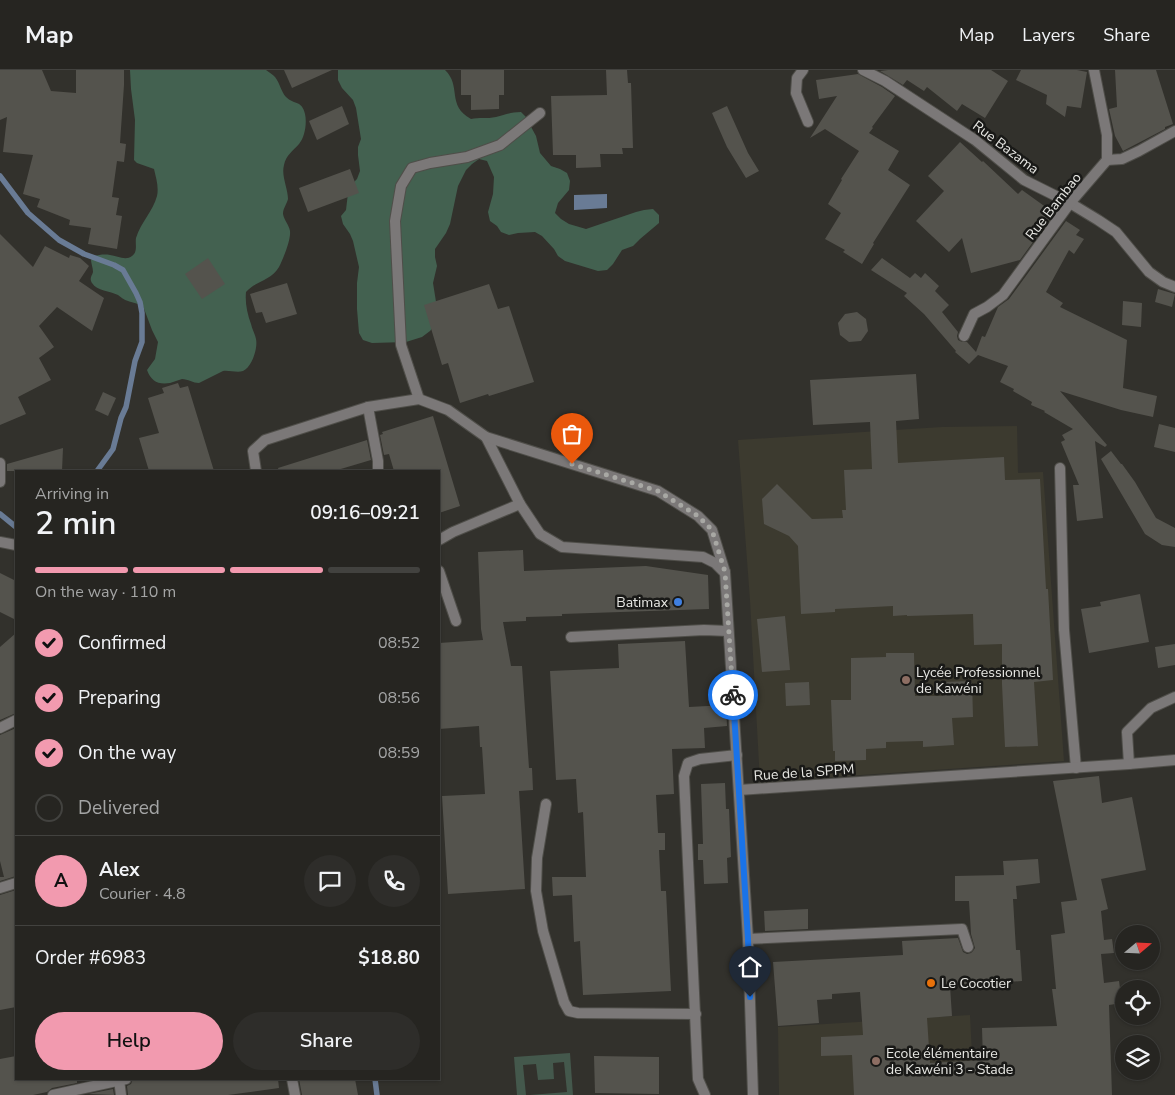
<!DOCTYPE html>
<meta charset="utf-8">
<style>
body{margin:0;font-family:"Nunito Sans",sans-serif;background:#2e2d2a;color:#f1f3f6;height:100vh;display:flex;flex-direction:column;font-size:19px;white-space:nowrap}
*{box-sizing:border-box;margin:0}
p{font-size:16px;color:#a4a5a5}
.icon{flex:none;width:28px;height:28px;fill:none;stroke:currentColor;stroke-width:2;stroke-linecap:round;stroke-linejoin:round}
.map{position:relative;flex:1;overflow:hidden}
.side{position:absolute;left:15px;top:400px;width:425px;height:610px;display:flex;flex-direction:column;background:#262521;border-radius:0px;box-shadow:0 1px 4px #0004,0 0 0 1px #42423f}
.side>*{flex:none}
.needle{width:32px;rotate:71deg}
.tools{position:absolute;left:1115px;top:855px;display:grid;gap:10px}
.tools a{display:grid;place-items:center;width:45px;height:45px;border-radius:50%;background:#262521;box-shadow:0 1px 4px #0004,0 0 0 1px #42423f;font-size:25px}
.pin{position:absolute;display:grid;place-items:center;width:42px;height:42px;color:#fff;margin:-51px -21px;border-radius:50% 50% 50% 0;rotate:-45deg;box-shadow:0 0 5px #0007}
.pin .icon{rotate:45deg}
.courier{position:absolute;display:grid;place-items:center;width:50px;height:50px;margin:-25px;border:4px solid #1a73e8;border-radius:50%;background:#fff;color:#222;box-shadow:0 1px 6px #0007}
.summary em{font-style:normal;font-weight:600}
.summary div{display:flex;flex-direction:column-reverse}
.summary{display:flex;align-items:center;justify-content:space-between;height:85px;padding:0 20px}
h1{font-size:32px;font-weight:600;line-height:38px}
.bar{display:grid;grid-template-columns:repeat(4,1fr);gap:8px 5px;align-content:center;height:60px;padding:0 20px}
.bar i{height:6px;border-radius:4px;background:#42423f}
.bar .current{background:#f29aaf}
.bar p{grid-column:span 4}
.line{display:flex;align-items:center;gap:12px;padding:0 20px;border-top:1px solid #42423f}
.line div{flex:1}
.round{display:grid;place-items:center;flex:none;width:52px;height:52px;border-radius:26px;background:#2e2d2a}
ol{padding:0 20px;list-style:none}
li{display:flex;align-items:center;gap:15px;height:55px}
li p{margin-inline-start:auto}
li .icon{padding:5px;border-radius:50%;background:#f29aaf;color:#111;stroke-width:4}
li:last-child{color:#a4a5a5}
li i{width:28px;height:28px;border:2px solid #42423f;border-radius:50%}
.cta{display:flex;gap:10px;margin-top:auto;padding:10px 20px}
.cta a{flex:1;height:58px;border-radius:30px;background:#f29aaf;color:#111;font-size:20px;font-weight:600;line-height:58px;text-align:center}
.cta a+a{background:#2e2d2a;color:#f1f3f6}
header{display:flex;align-items:center;gap:30px;box-sizing:border-box;height:70px;padding:0 25px;background:#262521;border-bottom:1px solid #42423f}
header strong{font-size:24px}
nav{display:flex;gap:28px;margin-inline-start:auto;font-size:18px}
.map>svg:first-child{display:block}
</style>
<header>
<strong>Map</strong>
<nav><a>Map</a><a>Layers</a><a>Share</a></nav>
</header>
<div class="map">
<svg width="1175" height="1025" viewBox="0 0 1175 1025">
<rect width="100%" height="100%" fill="#32312c"/>
<g fill="#3c3a2f">
<polygon points="1017,356 1018,403 1043,402 1064,691 760,712 750,530 738,370 942,357"/>
<polygon points="970,945 974,1025 779,1025 778,957"/>
</g>
<polygon fill="#44584c" points="570,983 573,1025 530,1025 567,1022 564,992 553,993 554,1009 538,1010 536,994 523,995 526,1025 517,1025 514,987"/>
<g fill="#436150">
<path d="M130,0H266C269,2 273,5 275,7C280,13 281,22 286,27C294,35 302,30 305,44C307,53 305,67 299,74C293,81 286,85 284,95C281,106 288,118 288,129C287,134 283,138 283,144C284,150 289,155 290,161C291,170 283,189 279,197C271,211 255,211 246,222C245,233 247,243 251,254C252,259 255,264 256,269C258,278 252,297 243,301C237,303 229,300 223,301L199,313C193,313 188,309 182,309C178,310 174,312 170,313C158,315 151,311 147,300L155,289L158,272L152,260L143,236C137,233 134,233 128,231C124,230 121,227 118,225C110,221 97,221 92,213C89,208 92,206 93,202C93,198 91,193 91,190L94,186C99,185 104,184 110,185C117,186 126,191 132,186C138,182 135,174 136,168C141,152 153,141 157,126C159,117 156,108 154,99L137,93L134,90L135,50L131,19Z"/>
<path d="M338,0H445C462,16 446,35 471,49C479,47 487,49 496,47C505,45 510,42 521,42L527,48L530,55L536,66L540,83L551,96L560,99L567,103L570,111L569,120L558,133L555,143L561,149L569,154L586,159L636,142L644,140L653,139L659,145V153L640,169L633,176L622,180L613,194L607,200L598,201L565,191L558,186L554,179L542,166L535,162L518,163L509,165L501,162L497,156L490,151L488,142L493,124L494,107L487,91L479,89L472,94L466,100L458,116L450,154L446,163L435,179V187L437,196L433,213L437,238L435,255L430,261L422,267L406,272L372,273L363,270L359,263L357,239V213L359,197L353,171L350,164L343,154L341,146L346,140L348,123L351,115L357,109L360,101L358,85V77L361,69L356,38L353,30L342,18L338,10Z"/>
</g>
<polygon fill="#697b95" points="607,124 607,138 574,140 574,125"/>
<g fill="none" stroke-linecap="round" stroke-linejoin="round">
<g stroke="#697b95" stroke-width="5.5">
<polyline points="0,106 28,143 59,170 84,184 114,195 123,200 136,223 140,232 142,243 142,272 135,291 126,337 121,348 113,379 97,401"/>
<polyline points="0,444 16,457"/>
<polyline points="375,1009 377,1025"/>
</g>
</g>
<g fill="#54534d">
<polygon points="0,0 42,0 51,21 76,23 76,0 124,0 124,15 120,73 126,74 124,92 117,91 112,127 119,128 116,145 122,146 117,179 88,174 91,158 69,155 70,150 37,137 40,129 23,124 33,85 3,82 7,47 0,50"/>
<polygon points="284,0 332,0 292,18"/>
<polygon points="461,0 504,0 504,25 499,25 499,39 471,40 471,25 461,25"/>
<polygon points="606,0 627,0 628,13 631,13 633,78 622,78 623,84 600,84 601,97 576,98 576,85 553,85 551,26 607,25"/>
<polygon points="888,0 991,0 1008,11 985,48 962,34 957,41 927,17 924,21 907,10 903,15 880,1"/>
<polygon points="1021,0 1077,0 1087,2 1081,38 1067,36 1065,47 1046,34 1047,25 1016,10"/>
<polygon points="1115,0 1156,0 1173,54 1165,57 1165,59 1123,81 1115,66 1109,39 1117,37"/>
<polygon points="858,4 882,17 895,26 872,57 873,58 869,63 899,81 888,100 910,115 873,173 874,174 862,194 843,182 845,180 825,169 841,143 828,134 842,110 841,109 859,81 825,59 810,68 837,26 819,29 816,10"/>
<polygon points="342,36 349,54 317,70 309,51"/>
<polygon points="727,36 748,83 759,101 746,108 727,77 712,43"/>
<polygon points="960,72 982,92 983,91 1018,124 1022,120 1054,143 1020,190 971,203 962,168 949,182 916,151 944,121 928,106"/>
<polygon points="350,99 359,123 308,142 299,118"/>
<polygon points="1066,151 1080,160 1076,165 1084,169 1074,184 1069,180 1046,222 1063,233 1060,237 1127,270 1123,318 1157,326 1153,347 1121,340 1060,321 1107,375 1105,377 1095,371 1103,448 1077,451 1073,415 1079,415 1061,372 1065,370 1062,365 1073,359 1044,342 1045,341 1031,335 1032,332 1013,321 1014,319 1000,312 1008,296 978,285 969,294 955,282 956,281 924,244 904,226 907,223 871,200 882,188 910,208 915,203 921,208 925,203 939,216 935,221 949,235 942,242 958,262 957,266 958,270 962,272 967,272 976,282 982,266 985,267 998,237 1009,229"/>
<polygon points="0,164 33,197 45,176 69,188 70,185 80,188 89,196 79,211 104,228 92,261 57,237 39,256 54,277 39,288 51,310 18,327 26,344 0,355"/>
<polygon points="208,188 225,214 202,229 185,204"/>
<polygon points="287,213 297,244 266,253 262,242 256,243 250,224"/>
<polygon points="489,214 498,239 509,236 534,312 489,326 488,324 460,333 448,293 442,295 424,235"/>
<polygon points="1158,219 1175,224 1172,237 1155,232"/>
<polygon points="1123,231 1142,233 1141,257 1122,255"/>
<polygon points="857,242 866,249 868,261 861,271 849,272 840,265 838,253 845,244"/>
<polygon points="916,304 919,349 896,351 898,393 1004,387 1005,410 1040,409 1046,519 1048,519 1053,610 1034,612 1038,676 1005,677 1002,614 1002,574 974,575 973,544 907,546 907,545 893,546 893,536 835,539 835,542 801,544 798,476 789,466 764,454 762,429 777,414 812,449 843,448 842,440 846,440 844,400 872,399 870,352 813,355 810,310"/>
<polygon points="178,313 180,318 188,316 214,401 149,401 139,368 159,363 148,328 164,323 162,318"/>
<polygon points="103,322 116,328 108,346 95,340"/>
<polygon points="433,346 460,436 439,443 439,401 394,401 389,384 384,385 380,365 383,364 382,362"/>
<polygon points="1159,354 1175,358 1175,382 1154,377"/>
<polygon points="367,370 371,390 334,401 279,401 278,398"/>
<polygon points="63,378 62,401 7,401 7,394"/>
<polygon points="1111,381 1121,394 1122,394 1135,412 1156,448 1175,458 1175,477 1162,475 1145,464 1101,389"/>
<polygon points="523,480 524,501 646,496 708,505 709,539 562,544 562,546 526,547 526,551 503,552 511,596 522,596 529,698 532,698 533,720 519,721 525,819 448,824 442,726 485,724 482,677 480,677 479,656 439,659 439,573 483,570 481,559 478,482"/>
<polygon points="0,503 16,511 16,550 0,542"/>
<polygon points="1140,524 1149,572 1089,583 1081,539 1101,536 1100,532"/>
<polygon points="785,546 790,600 762,602 757,549"/>
<polygon points="16,563 16,643 0,650 0,577"/>
<polygon points="685,571 689,637 726,635 727,656 704,658 705,678 672,679 674,724 656,725 658,763 665,763 665,780 659,780 661,821 666,821 671,921 583,925 580,871 574,872 572,825 553,826 552,807 586,807 583,742 578,743 576,709 556,710 550,601 619,598 618,574"/>
<polygon points="1175,574 1175,595 1158,598 1155,577"/>
<polygon points="886,583 914,583 915,626 943,626 943,612 972,611 973,647 952,648 954,675 923,677 923,671 886,672 886,678 866,679 866,690 835,691 835,681 833,681 831,630 851,630 851,588 886,587"/>
<polygon points="809,612 810,635 786,636 785,613"/>
<polygon points="16,658 16,806 0,811 0,807 4,807 0,791 0,665"/>
<polygon points="1099,706 1102,733 1132,727 1146,800 1101,809 1108,839 1101,841 1104,870 1112,869 1114,883 1101,884 1104,913 1119,911 1122,933 1109,935 1112,1025 854,1025 852,985 821,986 821,967 863,965 860,922 832,924 832,929 817,930 819,953 778,956 773,892 903,885 902,871 958,868 963,882 967,884 971,883 973,881 975,878 971,864 969,831 955,831 955,806 1004,805 1003,791 1038,789 1040,813 1016,816 1017,829 1013,829 1016,880 1020,880 1022,911 950,916 952,946 927,948 930,993 983,990 982,958 1057,956 1052,919 1056,919 1051,865 1065,863 1061,832 1077,830 1053,711"/>
<polygon points="725,713 726,739 729,739 731,787 727,788 728,813 704,814 703,790 698,790 698,774 703,774 701,714"/>
<polygon points="16,820 16,937 0,940 0,825"/>
<polygon points="808,839 808,859 765,861 764,841"/>
<polygon points="16,986 16,1009 77,1009 77,1013 52,1018 47,1022 33,1025 0,1025 0,989"/>
<polygon points="594,986 659,987 659,1024 595,1023"/>
<polygon points="133,1009 278,1009 279,1018 228,1025 128,1025 127,1016 131,1014"/>
<polygon points="299,1009 355,1009 358,1025 302,1025"/>
<polygon points="113,1019 114,1025 88,1024"/>
</g>
<g fill="none" stroke-linecap="round" stroke-linejoin="round">
<g stroke="#4f4e49" stroke-width="12">
<g id="lane">
<polyline points="419,329 401,275 395,151 401,116 412,98 430,93 467,87 500,75 540,43"/>
<polyline points="368,337 378,391 378,401"/>
<polyline points="486,367 520,434 540,464 562,477 703,487 715,493 724,502"/>
<polyline points="1060,398 1064,560 1076,698"/>
<polyline points="256,401 253,381 265,370 368,337 419,329 448,340 486,367 658,421 698,446 712,460 725,502"/>
<polyline points="439,470 453,462 520,434"/>
<polyline points="439,501 456,551"/>
<polyline points="571,567 704,560 728,561"/>
<polyline points="1129,694 1127,662 1151,638 1175,627"/>
<polyline points="546,734 537,788 536,821 543,861 564,932 569,941 578,943 696,944"/>
<polyline points="748,869 962,859 968,877"/>
<polyline points="705,1025 698,1009 684,706 688,693 700,689 737,685"/>
</g>
</g>
<g stroke="#4f4e49" stroke-width="12">
<g id="street">
<polyline points="803,0 797,8 796,23 808,52"/>
<polyline points="863,0 885,11 975,70 1024,110 1070,133 1098,150 1116,162 1149,202 1163,212 1175,217"/>
<polyline points="1107,90 1122,89 1139,81 1175,61"/>
<polyline points="964,266 974,244 987,237 1003,225 1070,133 1107,90 1107,65 1094,0"/>
<polyline points="0,393 0,412"/>
<polyline points="0,472 16,475"/>
<polyline points="725,502 748,869 753,1025"/>
<polyline points="0,658 16,650"/>
<polyline points="739,720 1129,694 1175,690"/>
<polyline points="0,818 16,813"/>
<polyline points="292,1009 295,1025"/>
<polyline points="119,1010 121,1025"/>
<polyline points="53,1025 126,1009"/>
</g>
</g>
<use href="#lane" stroke="#7b7878" stroke-width="10"/>
<use href="#street" stroke="#7b7878" stroke-width="10"/>
</g>
<g fill="none" stroke-linecap="round" stroke-linejoin="round">
<polyline stroke="#a8a8a4" stroke-width="5" stroke-dasharray="0 9" points="572,394 658,421 698,446 712,460 725,502 733,625"/>
<polyline stroke="#1a73e8" stroke-width="6" points="733,625 748,869 750,927"/>
</g>
<circle fill="#3f7fe0" stroke="#191917" stroke-width="2" cx="678" cy="532" r="5"/>
<g fill="#8d6e63" stroke="#191917" stroke-width="2">
<circle cx="906" cy="610" r="5"/>
<circle cx="876" cy="991" r="5"/>
</g>
<circle fill="#e8710a" stroke="#191917" stroke-width="2" cx="931" cy="913" r="5"/>
<g text-anchor="middle" stroke-width="5" stroke-linejoin="round" paint-order="stroke">
<g font-size="14" fill="#e8e8e4" stroke="#191917">
<text transform="translate(1006 77) rotate(37)" y="5">Rue Bazama</text>
<text transform="translate(1053 136) rotate(-52)" y="5">Rue Bambao</text>
<text transform="translate(804 702) rotate(-4)" y="5">Rue de la SPPM</text>
</g>
<g font-size="14" fill="#e8e8e4" stroke="#191917" text-anchor="start">
<text x="668" y="537" text-anchor="end">Batimax</text>
<text x="916" y="607">Lycée Professionnel<tspan x="916" dy="16">de Kawéni</tspan></text>
<text x="941" y="918">Le Cocotier</text>
<text x="886" y="988">Ecole élémentaire<tspan x="886" dy="16">de Kawéni 3 - Stade</tspan></text>
</g>
</g>
</svg>
<div class="tools">
<a><svg class="needle" viewBox="-14 -14 28 28"><path d="M0-13l5 13h-10z" fill="#e53935"/><path d="M0 13l5-13h-10z" fill="#a4a5a5"/></svg></a>
<a><svg class="icon" aria-label="locate" viewBox="0 0 24 24"><circle cx="12" cy="12" r="6"/><path d="M12 2v4M12 18v4M2 12h4M18 12h4"/></svg></a>
<a><svg class="icon" aria-label="layers" viewBox="0 0 24 24"><path d="M12 4l9 5-9 5-9-5zM3 14l9 5 9-5"/></svg></a>
</div>
<div class="pin" style="left:572px;top:394px;background:#ea580c"><svg class="icon" aria-label="bag" viewBox="0 0 24 24"><path d="M5 8h14l-1 12H6zM9 8a3 3 0 0 1 6 0"/></svg></div>
<div class="pin" style="left:750px;top:927px;background:#1f2937"><svg class="icon" aria-label="home" viewBox="0 0 24 24"><path d="M3 11l9-7 9 7M6 9v11h12V9"/></svg></div>
<div class="courier" style="left:733px;top:625px"><svg class="icon" aria-label="bike" viewBox="0 0 24 24"><circle cx="6" cy="16" r="4"/><circle cx="18" cy="16" r="4"/><path d="M6 16l4-8h5l3 8M10 8l3 8H6M13 5h3"/></svg></div>
<section class="side">
<div class="summary"><div><h1>2 min</h1><p>Arriving in</p></div><em>09:16–09:21</em></div>
<div class="bar"><i class="current"></i><i class="current"></i><i class="current"></i><i></i><p>On the way · 110 m</p></div>
<ol>
<li><svg class="icon" aria-label="check" viewBox="0 0 24 24"><path d="M5 12l5 5 9-10"/></svg>Confirmed<p>08:52</p></li>
<li><svg class="icon" aria-label="check" viewBox="0 0 24 24"><path d="M5 12l5 5 9-10"/></svg>Preparing<p>08:56</p></li>
<li><svg class="icon" aria-label="check" viewBox="0 0 24 24"><path d="M5 12l5 5 9-10"/></svg>On the way<p>08:59</p></li>
<li><i></i>Delivered</li>
</ol>
<div class="line" style="height:90px"><b class="round" style="background:#f29aaf;color:#111">A</b><div><b>Alex</b><p>Courier · 4.8</p></div><a class="round"><svg class="icon" aria-label="chat" viewBox="0 0 24 24"><path d="M4 5h16v11H9l-5 4z"/></svg></a><a class="round"><svg class="icon" aria-label="phone" viewBox="0 0 24 24"><path d="M5 4h4l2 5-3 2q2 4 5 5l2-3 5 2v4C11 20 4 13 5 4z"/></svg></a></div>
<div class="line" style="height:65px"><div>Order #6983</div><b>$18.80</b></div>
<div class="cta"><a>Help</a><a>Share</a></div>
</section>
</div>
